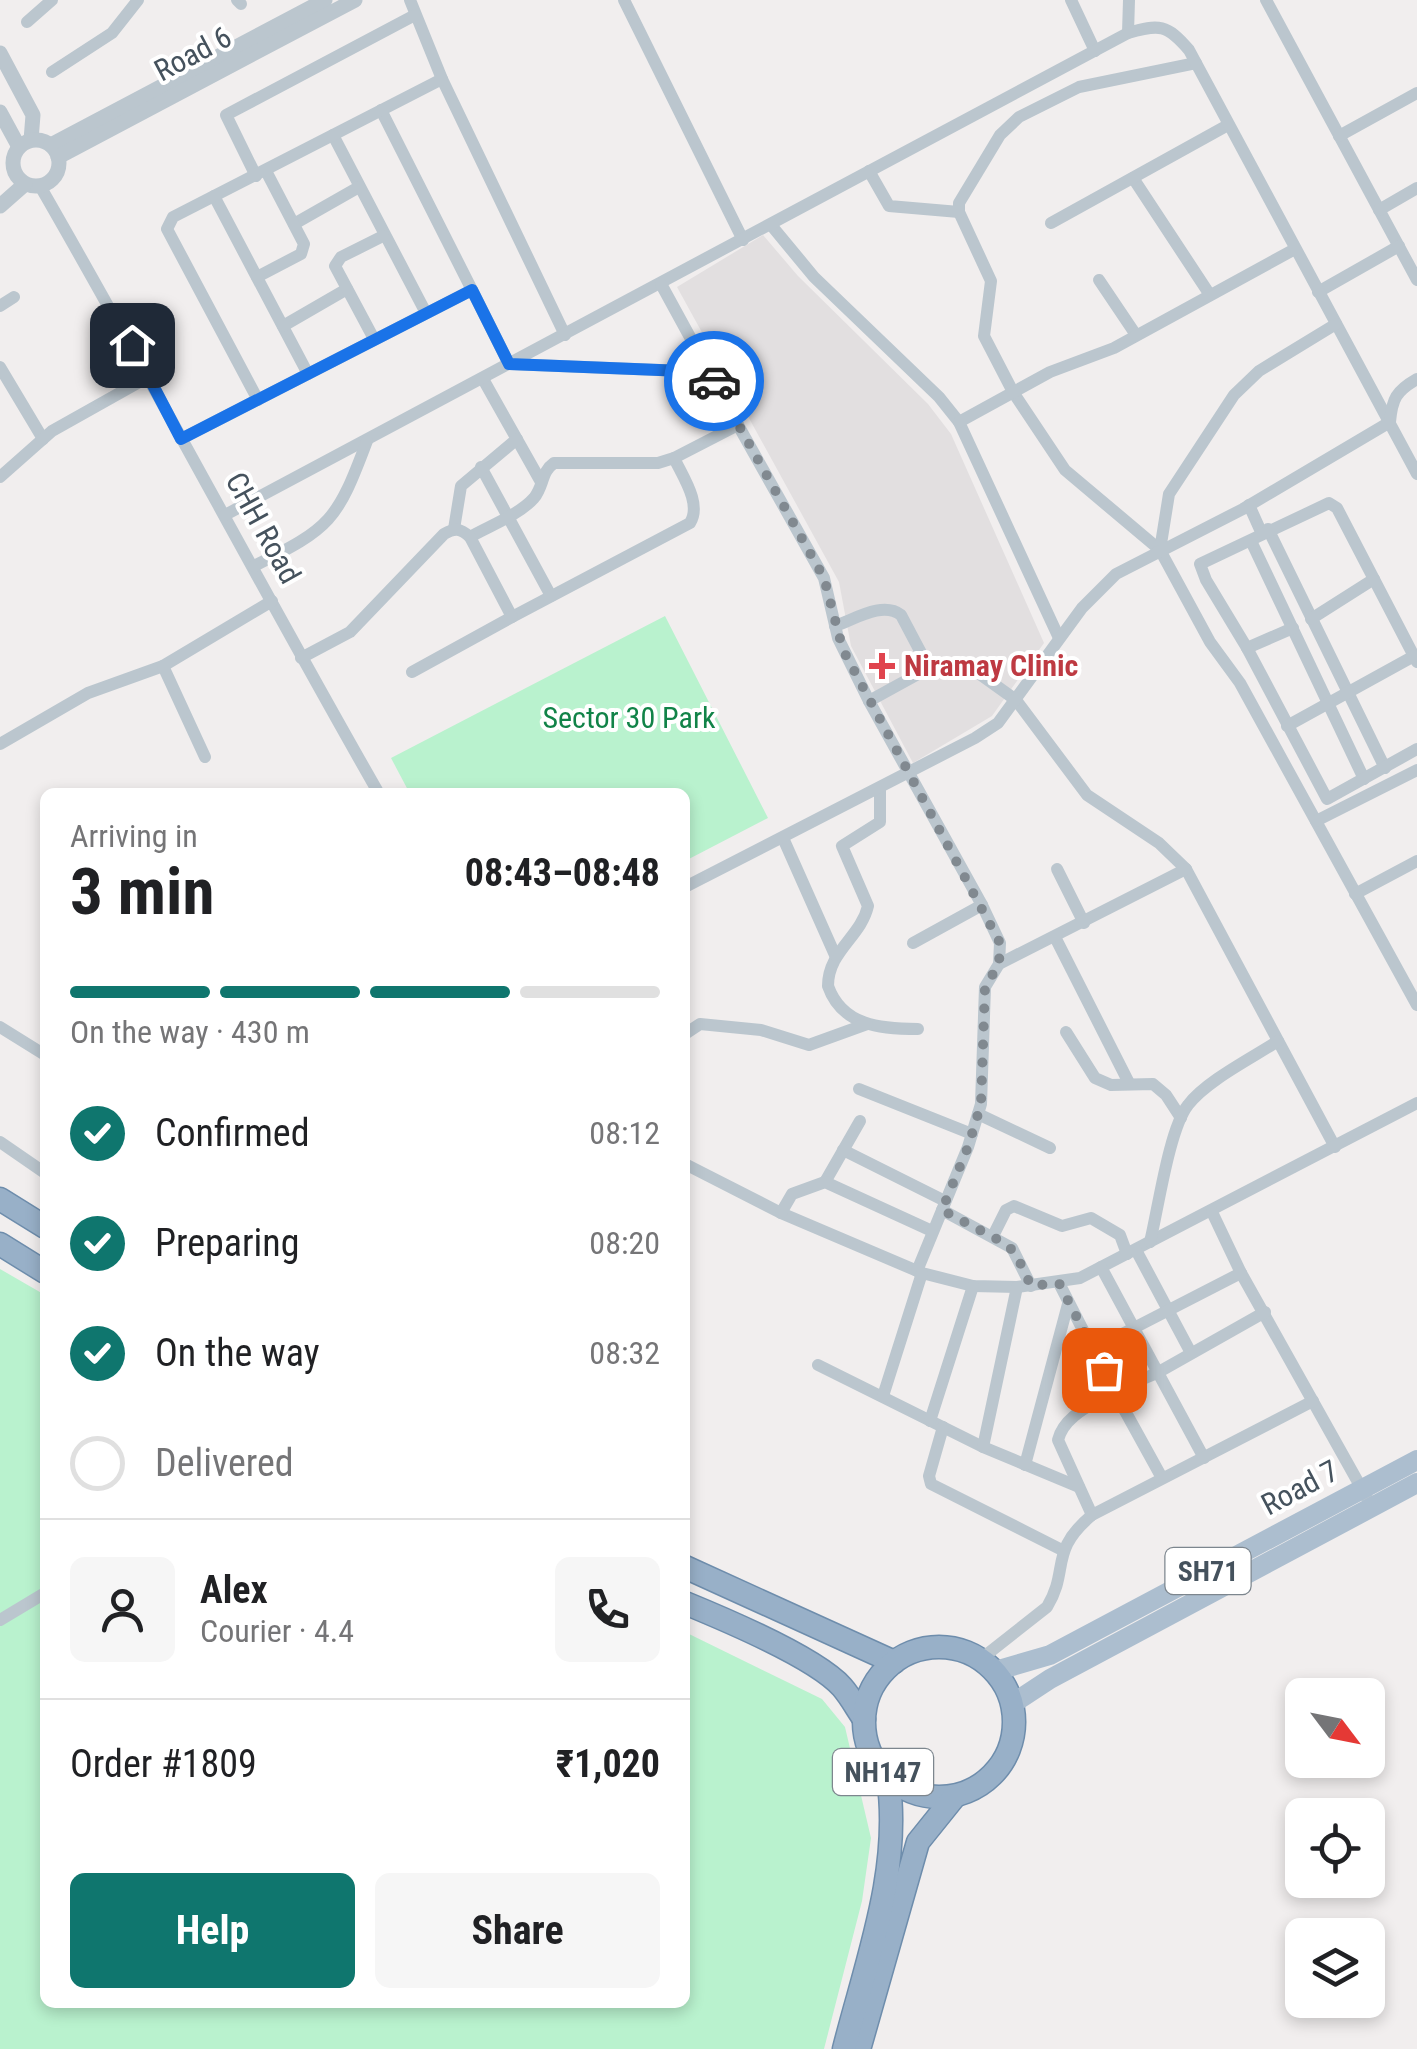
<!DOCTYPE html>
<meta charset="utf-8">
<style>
body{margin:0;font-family:"Roboto Condensed",sans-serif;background:#f6f6f6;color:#202124;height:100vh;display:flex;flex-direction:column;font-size:38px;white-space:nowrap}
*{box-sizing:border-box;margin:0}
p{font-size:32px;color:#757577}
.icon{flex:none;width:55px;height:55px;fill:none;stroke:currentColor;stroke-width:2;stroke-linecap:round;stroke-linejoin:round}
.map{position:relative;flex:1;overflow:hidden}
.drawer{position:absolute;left:40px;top:788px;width:650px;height:1220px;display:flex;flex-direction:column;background:#fff;border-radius:15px;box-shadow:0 5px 15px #0003}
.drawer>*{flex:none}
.needle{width:65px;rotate:122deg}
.fabs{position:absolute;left:1285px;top:1678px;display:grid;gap:20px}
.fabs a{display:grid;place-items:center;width:100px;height:100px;border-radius:15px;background:#fff;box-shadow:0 5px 15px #0003;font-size:50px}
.pin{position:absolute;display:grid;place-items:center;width:85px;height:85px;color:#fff;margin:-42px;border-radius:20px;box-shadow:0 5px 15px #0006}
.courier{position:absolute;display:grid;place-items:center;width:100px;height:100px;margin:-50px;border:8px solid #1a73e8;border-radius:50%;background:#fff;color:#222;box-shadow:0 2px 12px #0007}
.summary em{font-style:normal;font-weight:700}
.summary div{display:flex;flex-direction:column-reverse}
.summary{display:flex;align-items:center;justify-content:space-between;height:170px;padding:0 30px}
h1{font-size:65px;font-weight:700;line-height:75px}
.bar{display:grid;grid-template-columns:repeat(4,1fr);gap:15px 10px;align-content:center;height:120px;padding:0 30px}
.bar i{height:12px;border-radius:8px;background:#e0e0e0}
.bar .selected{background:#0f766e}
.bar p{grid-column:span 4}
.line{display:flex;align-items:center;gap:25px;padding:0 30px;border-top:2px solid #e0e0e0}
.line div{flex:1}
.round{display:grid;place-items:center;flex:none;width:105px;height:105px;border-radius:15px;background:#f6f6f6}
ol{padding:0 30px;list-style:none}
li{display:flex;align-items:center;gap:30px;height:110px}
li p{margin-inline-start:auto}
li .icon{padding:10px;border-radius:50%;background:#0f766e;color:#fff;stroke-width:4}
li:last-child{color:#757577}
li i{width:55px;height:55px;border:5px solid #e0e0e0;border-radius:50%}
.button{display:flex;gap:20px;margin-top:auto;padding:20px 30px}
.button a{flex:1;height:115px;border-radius:15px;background:#0f766e;color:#fff;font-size:40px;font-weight:700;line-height:115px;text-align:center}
.button a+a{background:#f6f6f6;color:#202124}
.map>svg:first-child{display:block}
</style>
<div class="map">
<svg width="1417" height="2049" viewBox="0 0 1417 2049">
<rect width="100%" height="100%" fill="#f1eeee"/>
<polygon fill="#e2dfe0" points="763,235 798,276 928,404 951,434 1044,643 992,716 913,763 851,646 839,582 677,287"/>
<g fill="#b9f2ce">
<polygon points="665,616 768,818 685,861 685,792 409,792 391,758"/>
<polygon points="0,1269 45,1295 45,2002 685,2002 685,1632 822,1699 845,1727 871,1838 862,1901 824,2049 0,2049"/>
</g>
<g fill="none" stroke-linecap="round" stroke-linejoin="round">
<g stroke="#6e8dac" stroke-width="25">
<g id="trunk">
<polyline points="0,1199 45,1227"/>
<polyline points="0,1244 45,1272"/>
<polyline points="685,1567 894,1662"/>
<path d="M685,1603C724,1619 815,1657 842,1687C850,1696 857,1709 864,1719"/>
<circle cx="939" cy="1722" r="75"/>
<polyline points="860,2046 918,1842 955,1796"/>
<path d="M844,2049C866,1962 902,1869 888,1778"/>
</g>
</g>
<g stroke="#bbc6ce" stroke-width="12">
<polyline points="237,0 241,4"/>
<polyline points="410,0 442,79 565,335"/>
<polyline points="624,0 743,240"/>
<polyline points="1071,0 1095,51"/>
<polyline points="1266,0 1417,280"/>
<polyline points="27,22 52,0"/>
<polyline points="1128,33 1129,0"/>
<polyline points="1196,63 1079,87 1019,117 1000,135 959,203 959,212 991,281 984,336 1013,392 1065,470 1160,550 1210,642 1240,683 1417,1005"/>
<polyline points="52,72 112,33 138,0"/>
<polyline points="381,110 472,290"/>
<polyline points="333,135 426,313"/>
<polyline points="1339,136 1417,93"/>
<polyline points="869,171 889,206 959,212"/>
<polyline points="256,176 226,115 415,15"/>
<polyline points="1133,178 1210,295"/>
<path d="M40,186C156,387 263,591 378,792"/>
<polyline points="214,196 308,374"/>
<polyline points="1379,210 1417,188"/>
<polyline points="1051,223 1228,125"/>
<polyline points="294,224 359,187"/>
<polyline points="771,225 814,277 939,397 959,422 1059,638"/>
<polyline points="257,277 301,254 304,244 266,171"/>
<polyline points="1099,280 1136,335"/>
<polyline points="1318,292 1399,246"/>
<polyline points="0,306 14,297"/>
<polyline points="283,326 347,289"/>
<polyline points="374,339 335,266 341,257 383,236"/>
<polyline points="0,367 43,439"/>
<polyline points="483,379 541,482"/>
<polyline points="258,400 167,229 173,217 442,79"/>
<polyline points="959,422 1050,372 1114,348 1295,249"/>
<polyline points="738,425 824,578 838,638 869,701 982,905 1000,943 999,964"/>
<polyline points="181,439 472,290 509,364 709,372"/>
<polyline points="481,467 551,596"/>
<polyline points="0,477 52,431 150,376"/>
<polyline points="1249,505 1262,534"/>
<path d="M225,515L1128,33C1159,24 1167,24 1189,50L1417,474"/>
<polyline points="454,529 461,486 517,439"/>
<polyline points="1268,529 1385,768"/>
<path d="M470,537C489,526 519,515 534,498C544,486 541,472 554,463H658L674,458"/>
<polyline points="1251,541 1364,779"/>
<polyline points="1160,550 1169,494 1234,395 1259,371 1336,324"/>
<path d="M254,566C331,528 337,521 367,441"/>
<polyline points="1311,619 1374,579"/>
<path d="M835,626C855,619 883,601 901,615L929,668"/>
<polyline points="1247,648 1293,628"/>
<path d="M301,658L350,632L444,534C455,528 460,528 470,537L512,617L690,523C702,504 683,477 674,458L738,425L661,284"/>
<polyline points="1417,662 1337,508 1329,503 1200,564 1206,580 1247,648 1327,799 1417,749"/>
<polyline points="412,672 512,617"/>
<polyline points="869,701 929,668 944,664 970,667 1016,700 1087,795 1159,843 1186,869 1335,1147"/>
<polyline points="1287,726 1414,656"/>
<polyline points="0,744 88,693 163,666"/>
<polyline points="205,757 163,666 272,601"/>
<path d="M880,789V822L842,846L868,906C861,937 828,951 828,986C842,1026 881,1029 918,1029"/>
<polyline points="1316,821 1417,770"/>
<polyline points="783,838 835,955"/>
<polyline points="1057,869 1084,923"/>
<path d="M685,887L975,738L998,723L1082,608L1116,574L1243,509L1390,422C1392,399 1396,391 1417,379"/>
<polyline points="1355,894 1417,861"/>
<polyline points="1055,937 1129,1083"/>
<polyline points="913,943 982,905"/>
<polyline points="0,1027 45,1055"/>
<polyline points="1066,1032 1095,1078 1111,1085 1153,1084 1166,1095 1181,1118"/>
<polyline points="685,1034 700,1024 761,1030 809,1045 867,1024"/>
<polyline points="859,1089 972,1134"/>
<polyline points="978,1114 1050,1148"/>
<polyline points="0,1142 45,1173"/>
<polyline points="843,1150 945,1201"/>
<polyline points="685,1164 781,1213 922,1273 973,1286 1017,1287 1080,1278 1417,1103"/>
<polyline points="825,1182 860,1121"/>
<polyline points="942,1210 1012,1248 1031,1286"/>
<polyline points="1212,1212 1241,1273 1372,1507"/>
<polyline points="781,1213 792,1194 825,1182 932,1231"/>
<polyline points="993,1236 1006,1210 1014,1206 1062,1226 1091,1218 1120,1235 1127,1254"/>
<path d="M1150,1242C1158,1210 1169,1129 1188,1105C1206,1081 1252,1058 1278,1041"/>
<polyline points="1136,1250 1191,1353"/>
<polyline points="1101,1267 1204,1458"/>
<polyline points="917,1271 968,1147 981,1104 985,987 999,964 1186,869"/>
<polyline points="1059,1283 1114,1391 1157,1373 1265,1312"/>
<polyline points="1093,1349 1241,1273"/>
<polyline points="818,1365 983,1447 1079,1487"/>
<polyline points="883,1396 922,1273"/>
<polyline points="930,1421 973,1286"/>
<polyline points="943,1427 929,1476 931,1484 1062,1550"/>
<polyline points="983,1447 1017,1287"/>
<polyline points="1025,1465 1068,1304"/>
<path d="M1092,1515L1058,1440C1064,1415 1094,1404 1114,1391L1162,1478"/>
<polyline points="0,1620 45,1593"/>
<path d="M981,1659L1047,1607C1070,1569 1048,1552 1092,1515L1313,1401"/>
</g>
<g stroke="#bbc6ce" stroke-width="15">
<polyline points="0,53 33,115 31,140"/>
<polyline points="0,112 19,147"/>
<circle cx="36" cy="163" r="23"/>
<polyline points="51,145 325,0"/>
<polyline points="58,157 355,0"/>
<polyline points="0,206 25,184"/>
</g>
<g stroke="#acbecf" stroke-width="20">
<polyline points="995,1671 1050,1655 1417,1460"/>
<polyline points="1012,1704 1050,1679 1417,1483"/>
</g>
<use href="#trunk" stroke="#98b0c8" stroke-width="22"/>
</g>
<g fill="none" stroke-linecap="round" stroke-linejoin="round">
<polyline stroke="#818990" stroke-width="10" stroke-dasharray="0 18" points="714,381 824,578 843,650 1000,943 999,964 985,987 981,1104 968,1147 942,1210 1006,1244 1016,1254 1031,1286 1059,1283 1104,1370"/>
<polyline stroke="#1a73e8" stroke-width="12" points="132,345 181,439 472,290 509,364 709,372 714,381"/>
</g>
<path fill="#e0444e" stroke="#fff" stroke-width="4" d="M877 651h10v10h10v10h-10v10h-10v-10h-10v-10h10z"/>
<g text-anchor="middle" stroke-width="8" stroke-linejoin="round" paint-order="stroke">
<g fill="#fff" stroke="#7d868e" stroke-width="2.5">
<rect x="1165.5" y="1548" width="85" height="46" rx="8"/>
<rect x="833" y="1749" width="100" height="46" rx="8"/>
</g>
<g font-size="28" font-weight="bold" fill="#45525d">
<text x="1208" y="1581">SH71</text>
<text x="883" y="1782">NH147</text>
</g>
<g font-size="30" fill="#45525d" stroke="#fff">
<text transform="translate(193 54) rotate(-28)" y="10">Road 6</text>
<text transform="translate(263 528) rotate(61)" y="10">CHH Road</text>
<text transform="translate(1300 1488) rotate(-28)" y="10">Road 7</text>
</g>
<g font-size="30" font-weight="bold" fill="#be3a42" stroke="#fff" text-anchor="start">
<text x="904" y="676">Niramay Clinic</text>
</g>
<g font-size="30" fill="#118348" stroke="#fff">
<text x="629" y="728">Sector 30 Park</text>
</g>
</g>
</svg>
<div class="fabs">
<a><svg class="needle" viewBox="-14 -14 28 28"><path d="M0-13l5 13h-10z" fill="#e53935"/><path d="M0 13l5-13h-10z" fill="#757577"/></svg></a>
<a><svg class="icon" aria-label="locate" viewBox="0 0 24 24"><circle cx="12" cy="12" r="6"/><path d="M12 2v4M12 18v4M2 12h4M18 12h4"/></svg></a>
<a><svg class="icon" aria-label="layers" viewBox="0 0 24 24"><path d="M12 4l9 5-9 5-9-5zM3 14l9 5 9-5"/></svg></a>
</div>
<div class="pin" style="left:1104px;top:1370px;background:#ea580c"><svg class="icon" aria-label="bag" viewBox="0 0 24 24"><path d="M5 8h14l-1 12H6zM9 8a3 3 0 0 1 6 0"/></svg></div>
<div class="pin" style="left:132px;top:345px;background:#1f2937"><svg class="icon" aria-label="home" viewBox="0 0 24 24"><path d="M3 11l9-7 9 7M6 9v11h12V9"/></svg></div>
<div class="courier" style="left:714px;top:381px"><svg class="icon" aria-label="car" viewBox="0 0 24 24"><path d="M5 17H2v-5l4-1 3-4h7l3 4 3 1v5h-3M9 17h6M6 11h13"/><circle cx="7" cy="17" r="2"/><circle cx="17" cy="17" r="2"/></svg></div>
<section class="drawer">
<div class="summary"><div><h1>3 min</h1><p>Arriving in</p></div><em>08:43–08:48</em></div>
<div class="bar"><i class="selected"></i><i class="selected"></i><i class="selected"></i><i></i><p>On the way · 430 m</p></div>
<ol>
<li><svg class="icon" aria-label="check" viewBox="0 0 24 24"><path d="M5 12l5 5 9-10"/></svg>Confirmed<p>08:12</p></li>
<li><svg class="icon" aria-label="check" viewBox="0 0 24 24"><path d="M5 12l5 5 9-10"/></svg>Preparing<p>08:20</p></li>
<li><svg class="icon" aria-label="check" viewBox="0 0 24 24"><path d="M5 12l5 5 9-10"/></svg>On the way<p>08:32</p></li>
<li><i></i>Delivered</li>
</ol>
<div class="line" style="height:180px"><a class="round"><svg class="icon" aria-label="person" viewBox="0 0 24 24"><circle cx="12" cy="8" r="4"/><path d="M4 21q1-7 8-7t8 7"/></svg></a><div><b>Alex</b><p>Courier · 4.4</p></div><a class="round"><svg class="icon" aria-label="phone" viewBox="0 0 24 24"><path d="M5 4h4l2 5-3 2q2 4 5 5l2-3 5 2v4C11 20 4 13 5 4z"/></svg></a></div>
<div class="line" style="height:130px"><div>Order #1809</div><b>₹1,020</b></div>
<div class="button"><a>Help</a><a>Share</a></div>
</section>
</div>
